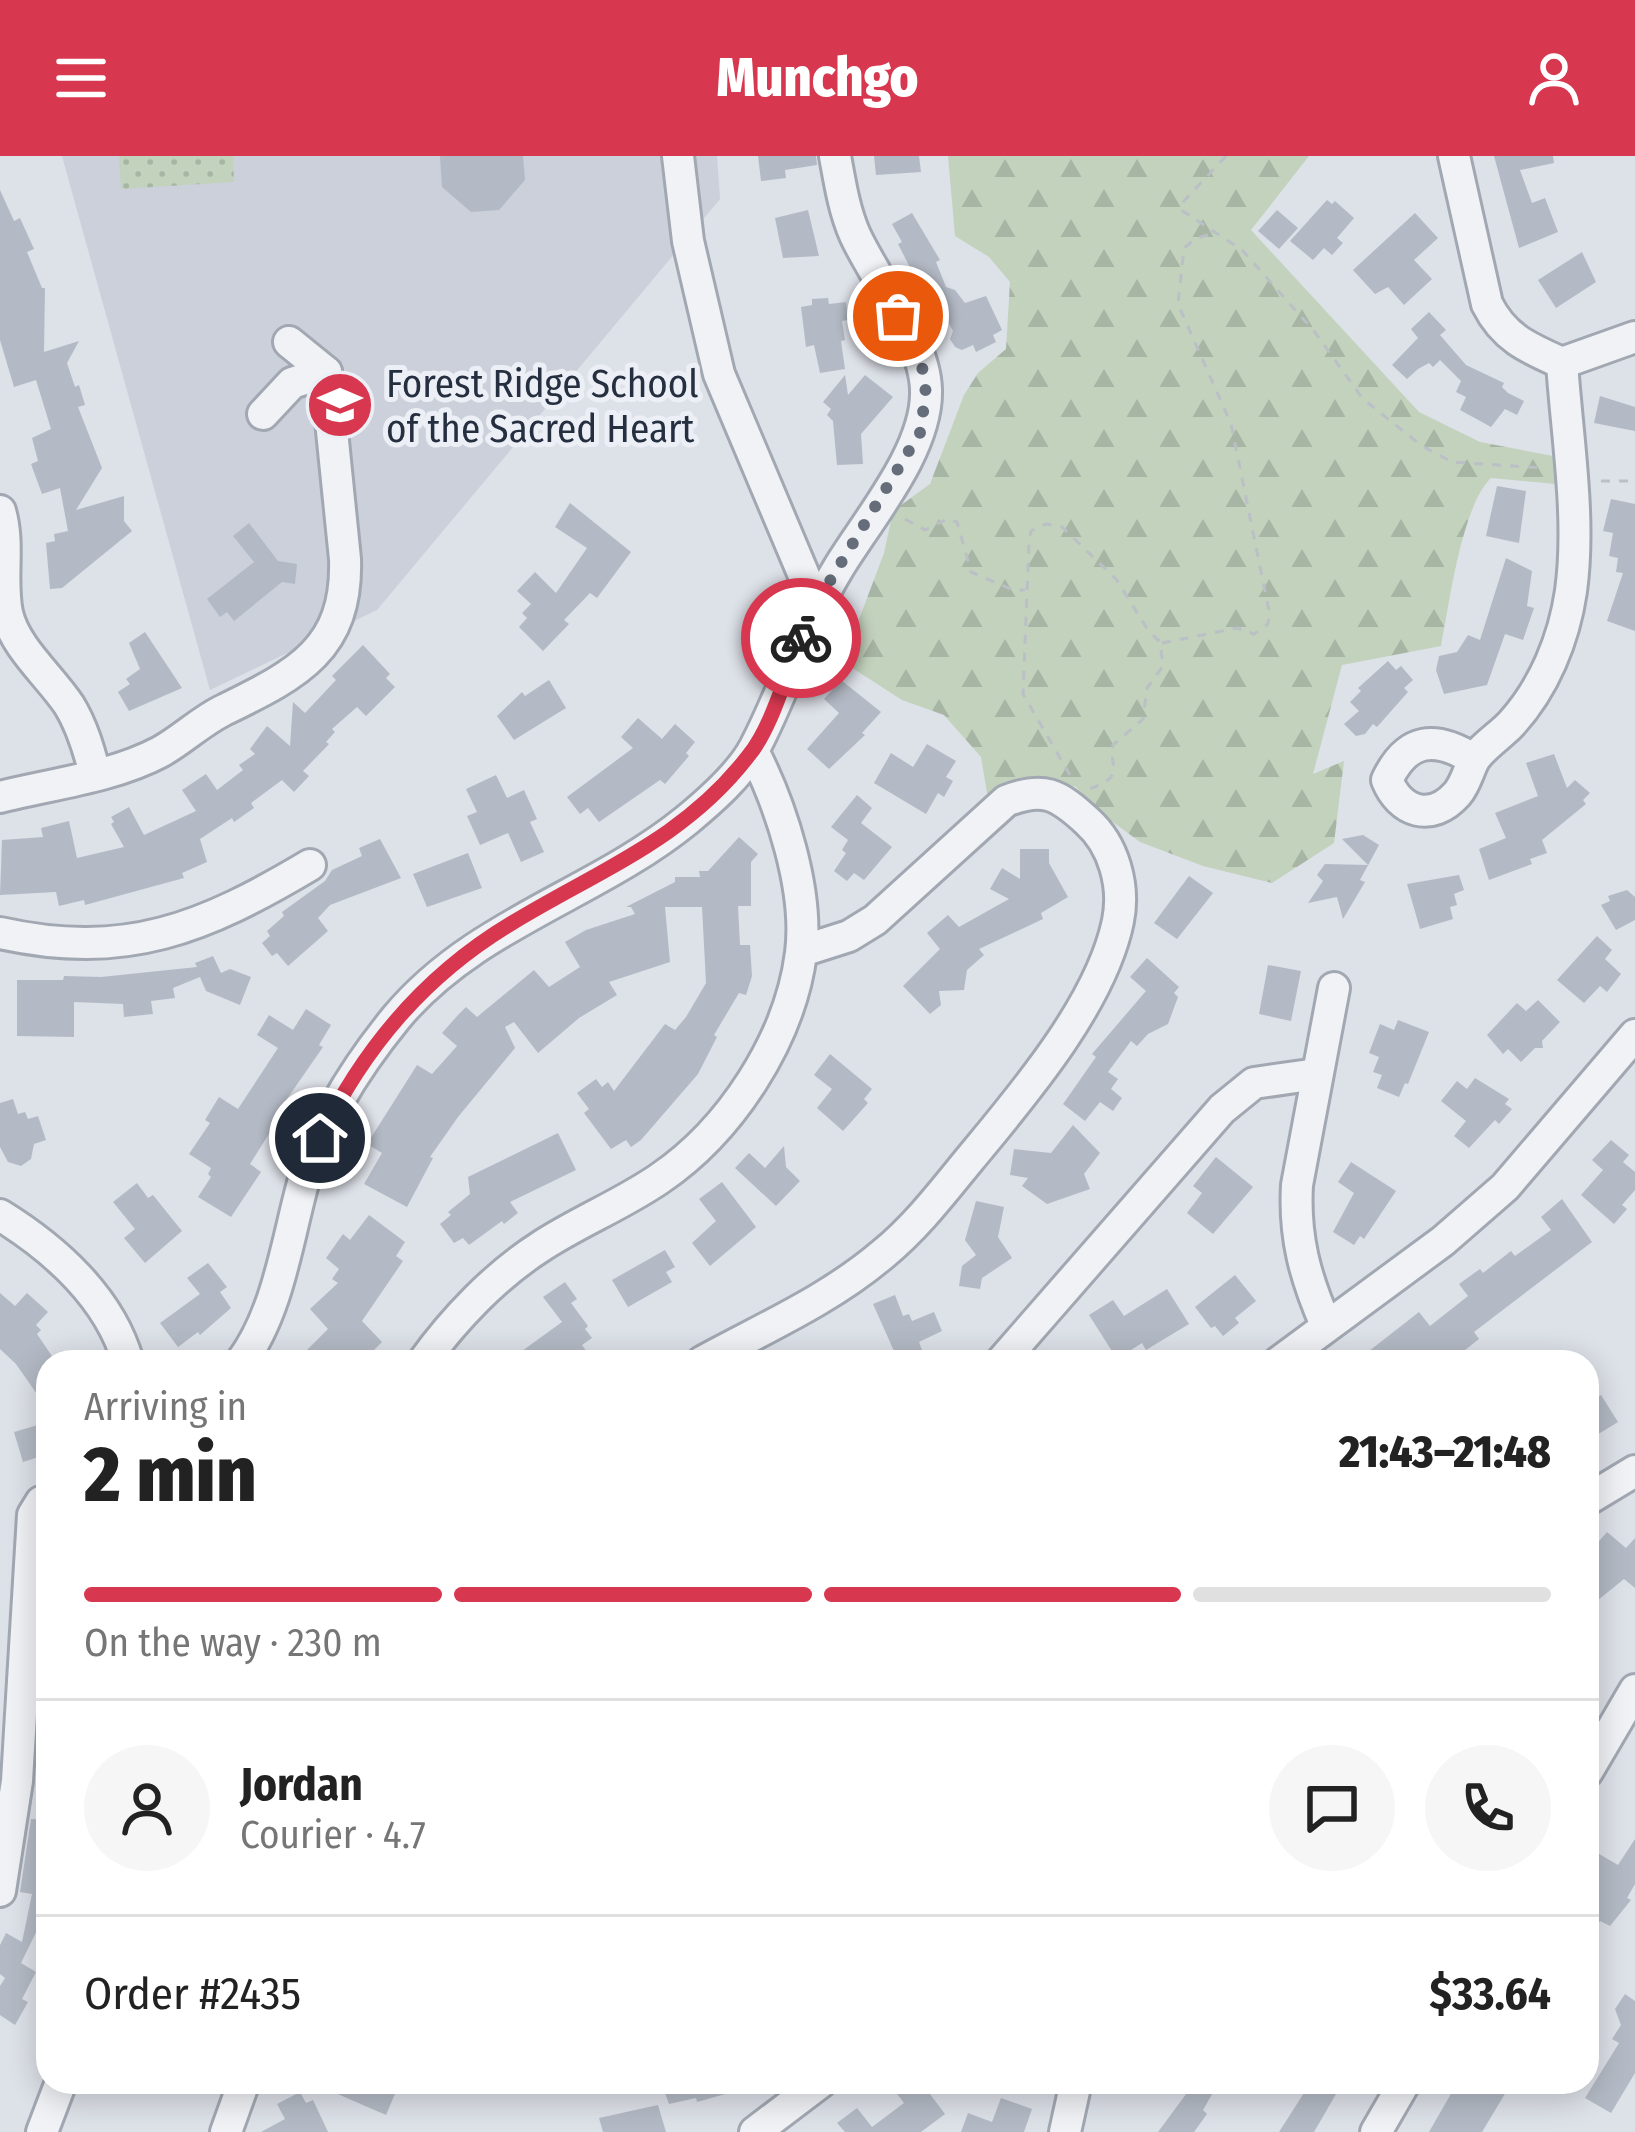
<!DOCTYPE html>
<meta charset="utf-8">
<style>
body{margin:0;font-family:"Fira Sans Condensed",sans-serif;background:#f6f6f6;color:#222;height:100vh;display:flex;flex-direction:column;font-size:45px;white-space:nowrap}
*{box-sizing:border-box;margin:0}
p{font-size:39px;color:#767676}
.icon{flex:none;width:66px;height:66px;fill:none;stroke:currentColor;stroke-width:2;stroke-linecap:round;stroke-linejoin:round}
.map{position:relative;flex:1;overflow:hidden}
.drawer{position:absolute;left:36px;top:1194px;width:1563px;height:744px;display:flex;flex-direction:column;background:#fff;border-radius:36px;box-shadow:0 6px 30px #0003}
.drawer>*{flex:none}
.pin{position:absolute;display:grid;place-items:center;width:102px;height:102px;color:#fff;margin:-51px;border:6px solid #fff;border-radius:50%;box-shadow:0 3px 12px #0007}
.courier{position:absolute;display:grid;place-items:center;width:120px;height:120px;margin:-60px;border:9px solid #d7384f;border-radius:50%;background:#fff;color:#222;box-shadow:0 3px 15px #0007}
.summary em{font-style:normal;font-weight:800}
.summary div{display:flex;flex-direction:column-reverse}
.summary{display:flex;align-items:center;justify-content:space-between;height:204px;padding:0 48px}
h1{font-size:78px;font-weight:800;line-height:90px}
.bar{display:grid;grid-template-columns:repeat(4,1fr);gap:18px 12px;align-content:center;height:144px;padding:0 48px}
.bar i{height:15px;border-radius:9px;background:#e0e0e0}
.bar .on{background:#d7384f}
.bar p{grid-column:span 4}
.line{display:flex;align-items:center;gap:30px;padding:0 48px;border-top:3px solid #e0e0e0}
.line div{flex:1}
.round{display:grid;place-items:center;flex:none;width:126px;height:126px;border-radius:63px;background:#f6f6f6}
header{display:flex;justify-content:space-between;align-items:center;height:156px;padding:0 48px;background:#d7384f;color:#fff;font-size:54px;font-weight:800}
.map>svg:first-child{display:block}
</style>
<header><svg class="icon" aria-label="menu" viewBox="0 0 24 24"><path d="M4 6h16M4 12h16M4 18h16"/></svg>Munchgo<svg class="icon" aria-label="person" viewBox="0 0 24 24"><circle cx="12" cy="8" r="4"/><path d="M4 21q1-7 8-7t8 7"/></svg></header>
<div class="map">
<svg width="1635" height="1976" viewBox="0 0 1635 1976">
<defs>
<pattern id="grass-dots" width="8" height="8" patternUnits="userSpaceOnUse" patternTransform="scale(3)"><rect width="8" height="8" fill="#c3d2bd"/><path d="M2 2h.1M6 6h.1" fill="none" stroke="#a7b5a4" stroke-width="1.8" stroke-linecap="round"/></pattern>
<pattern id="forest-firs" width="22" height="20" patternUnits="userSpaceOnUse" patternTransform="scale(3)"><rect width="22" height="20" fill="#c3d2bd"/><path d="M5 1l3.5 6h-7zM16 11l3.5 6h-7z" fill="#a7b5a4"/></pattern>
</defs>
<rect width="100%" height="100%" fill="#dde1e8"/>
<polygon fill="#cbd0da" points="62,0 717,0 720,43 377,454 210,534"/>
<polygon fill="url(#grass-dots)" points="119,0 233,0 234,26 121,33"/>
<path fill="url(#forest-firs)" d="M948,0H1309L1251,74L1419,256L1480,286L1558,301L1555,328L1491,322C1462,349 1449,449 1441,490L1342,509L1313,618L1344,605L1334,687L1272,727L1203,710L1140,686L1102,658L1076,631L1036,620L988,643L981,601L944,559L902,544L843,506L884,397L893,355L930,328L964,239L978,217L1006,193L1010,126L989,101L955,80Z"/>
<g fill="#b4bac5">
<polygon points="440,0 523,0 525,24 499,54 471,56 442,31"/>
<polygon points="758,0 816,0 817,9 785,14 786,22 761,25"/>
<polygon points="874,0 919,0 921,16 876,19"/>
<polygon points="1494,0 1553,0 1554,7 1520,14 1532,47 1545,42 1558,76 1519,92"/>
<polygon points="0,34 14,65 20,62 34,93 27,96 42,132 45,132 44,196 79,185 67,207 75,231 79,229 85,249 78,251 102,312 76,354 124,340 124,365 132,375 62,432 50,433 46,387 55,385 54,378 68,375 60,332 42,338 31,308 38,305 32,282 51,273 36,224 14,231 0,184"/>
<polygon points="1327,44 1332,48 1335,45 1354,62 1337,82 1343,87 1332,99 1324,92 1313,104 1290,85"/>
<polygon points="808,54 819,100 783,102 775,62"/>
<polygon points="1277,54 1298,72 1279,93 1258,75"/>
<polygon points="912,57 940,104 936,106 946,131 955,134 965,147 986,140 1002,174 993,179 996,186 976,196 973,189 962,194 955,191 950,183 953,175 943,156 938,158 927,132 922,135 898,88 902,86 892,68"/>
<polygon points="1415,57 1438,82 1414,104 1432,123 1404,149 1388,131 1375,138 1353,114"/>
<polygon points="1582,96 1596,126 1556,152 1538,124"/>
<polygon points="828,142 829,148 846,146 848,164 842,165 845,184 841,185 845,213 820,217 814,189 806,191 801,151 812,149 812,143"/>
<polygon points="1429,156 1446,174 1440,179 1466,209 1504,227 1502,231 1508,237 1524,245 1517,259 1505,253 1491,271 1460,254 1466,241 1456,236 1461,225 1440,204 1433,211 1429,207 1418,213 1407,223 1392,209 1418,182 1411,173"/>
<polygon points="845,219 848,239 865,219 893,241 861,278 863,308 837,309 833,265 827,259 831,253 823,246"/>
<polygon points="1600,240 1635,251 1635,275 1594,267"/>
<polygon points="1497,330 1526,335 1519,387 1486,380"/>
<polygon points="1611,343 1635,348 1635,475 1607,465 1623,417 1616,416 1618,402 1609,400 1613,377 1603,375"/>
<polygon points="570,347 631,396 597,442 590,437 564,464 569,468 543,495 519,471 527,462 522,457 531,448 517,435 535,416 556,437 587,392 555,371"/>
<polygon points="249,367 278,405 297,408 295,428 282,426 234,465 227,456 220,461 207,443 254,406 233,380"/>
<polygon points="1506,402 1532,415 1527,450 1534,452 1523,484 1505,478 1487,529 1444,538 1436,514 1439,500 1457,496 1468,479 1480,484"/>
<polygon points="145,476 182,532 129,555 118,536 130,528 126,523 140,513 129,487"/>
<polygon points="363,489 390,518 386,522 395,531 366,560 357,551 332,573 335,576 326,586 329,588 303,615 309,620 294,636 282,624 251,647 254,652 234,666 232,662 200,683 207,706 182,717 184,722 85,749 84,744 59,750 56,736 0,739 2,684 43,681 41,672 69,665 77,702 124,691 111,668 114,666 111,661 129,651 144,679 196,655 182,634 206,618 217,634 243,614 239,609 255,598 250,593 267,570 290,590 293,546 305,557 336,524 332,520"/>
<polygon points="1388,505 1396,514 1401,510 1413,524 1404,532 1408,536 1377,571 1373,568 1365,578 1356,580 1344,568 1359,555 1350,546 1361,535 1358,532"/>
<polygon points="549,524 566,552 514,584 497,560 522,536 525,540"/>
<polygon points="841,524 881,556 862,577 865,579 829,613 807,593 839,557 824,543"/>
<polygon points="638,562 662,583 675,568 695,586 686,597 689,600 665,628 660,624 599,666 588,652 580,658 567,641 633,592 621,581"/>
<polygon points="927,588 956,605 946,621 953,625 944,641 938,637 926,658 874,627 891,597 913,611"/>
<polygon points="1554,598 1567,632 1575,624 1590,637 1583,644 1586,648 1542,684 1547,697 1530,703 1532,708 1489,724 1479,693 1506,682 1495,657 1538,640 1526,607"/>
<polygon points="496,619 507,642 524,634 537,663 530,666 544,696 521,706 508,677 480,689 467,660 477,656 466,633"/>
<polygon points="857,639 872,652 861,667 892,691 864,724 854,717 847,725 834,715 846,697 842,694 848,684 831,671"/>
<polygon points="1363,679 1379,689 1360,724 1365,726 1343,763 1337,741 1308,747 1323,725 1317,719 1325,708 1368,709 1342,683"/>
<polygon points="739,681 758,698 751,706 751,750 738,750 740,789 750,789 752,820 746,839 739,837 714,879 717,881 698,918 641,984 631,991 626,984 611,993 584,957 589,953 577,937 596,923 602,931 608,926 614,935 665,868 675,874 686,861 706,827 702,751 665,751 670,806 609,826 617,839 579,862 538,897 514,866 505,871 515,892 458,961 430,1001 433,1002 407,1051 364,1028 382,997 367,988 417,909 432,918 457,890 442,877 458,859 466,851 477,861 534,814 549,831 580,811 565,786 586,774 635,758 631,751 626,751 675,726 675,721 700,721 699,715 708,715"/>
<polygon points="380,683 401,722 330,749 318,762 328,775 288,810 277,797 272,800 262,787 270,780 267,775 284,760 282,756 325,725 332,714 362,700 359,692"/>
<polygon points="1020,693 1049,693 1049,707 1068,741 1041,757 1043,763 979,793 984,799 967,814 964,834 939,835 941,849 930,858 903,830 940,793 927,777 948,759 959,771 1009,743 990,733 1002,712 1020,723"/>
<polygon points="468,697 482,732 427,751 413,718"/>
<polygon points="1459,719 1464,734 1454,738 1457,749 1450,751 1453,763 1420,773 1407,728"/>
<polygon points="1189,720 1213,737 1177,783 1154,767"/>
<polygon points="1627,734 1635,741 1635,764 1616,774 1601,749 1610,745 1608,740"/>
<polygon points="1597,780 1612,794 1605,803 1621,818 1607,836 1600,830 1584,847 1557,824"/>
<polygon points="213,800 221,817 230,813 251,821 240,849 206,835 200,821 173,832 175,842 151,845 153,858 124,861 123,848 74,846 74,881 17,880 17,824 63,824 64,820 101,821 197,811 195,807"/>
<polygon points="1147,802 1179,831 1174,837 1178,841 1168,868 1148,878 1137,890 1131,885 1108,916 1118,923 1111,933 1122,942 1113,955 1100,946 1085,965 1063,948 1096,901 1092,898 1146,835 1130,821"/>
<polygon points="1268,809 1301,815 1291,865 1259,858"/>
<polygon points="1538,844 1560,866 1542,885 1543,892 1535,892 1521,906 1508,893 1503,898 1487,879 1517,847 1526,855"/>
<polygon points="306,853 331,869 319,889 323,891 273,963 277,965 250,1008 261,1016 231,1061 198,1041 211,1021 208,1018 211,1012 189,998 210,967 205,964 219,941 238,953 278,892 257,879 269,859 293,874"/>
<polygon points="1398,864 1429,876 1408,928 1405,927 1399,941 1377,932 1382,919 1373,916 1379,901 1369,897 1380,868 1394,874"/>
<polygon points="830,898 872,933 864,943 868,947 843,975 817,952 832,933 814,919"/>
<polygon points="1475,922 1509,943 1505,948 1512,953 1499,968 1495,964 1469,992 1454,980 1466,965 1441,945 1457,925 1467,933"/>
<polygon points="13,943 18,958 25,956 28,963 38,960 46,984 34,988 31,1003 21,1010 8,1006 0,991 0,947"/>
<polygon points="1073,969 1100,997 1084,1018 1090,1033 1047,1048 1022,1030 1028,1022 1010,1019 1014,993 1051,997"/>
<polygon points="558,977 576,1014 510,1046 518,1057 504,1068 502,1065 469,1089 463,1082 454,1087 440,1068 451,1059 448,1056 470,1038 468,1021"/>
<polygon points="1611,984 1629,999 1623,1006 1635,1016 1635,1034 1622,1049 1627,1053 1614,1068 1581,1039 1603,1014 1592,1004"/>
<polygon points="784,990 786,1011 800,1025 776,1050 735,1012 749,997 765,1012"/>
<polygon points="1216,1001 1253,1031 1213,1078 1187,1057 1202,1037 1193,1030"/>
<polygon points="1351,1006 1396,1035 1364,1083 1360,1080 1354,1089 1333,1076 1354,1037 1338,1026"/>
<polygon points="722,1026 756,1071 710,1110 692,1087 716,1065 699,1043"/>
<polygon points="137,1027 148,1042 153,1039 182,1075 145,1107 124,1082 135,1073 113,1046"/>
<polygon points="1562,1043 1592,1086 1474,1176 1479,1183 1450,1206 1426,1206 1417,1194 1401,1206 1355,1206 1419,1156 1430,1170 1468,1140 1459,1128 1480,1113 1483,1117 1511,1095 1515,1100 1551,1074 1541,1061"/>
<polygon points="976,1045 1004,1051 998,1081 1012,1102 982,1122 980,1133 959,1130 962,1110 976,1099 965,1084"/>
<polygon points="369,1059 405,1086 396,1100 403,1105 362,1165 382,1186 362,1206 312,1206 304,1197 328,1173 310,1153 338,1127 332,1123 339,1113 326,1102 343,1078 350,1084"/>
<polygon points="665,1094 675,1111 666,1116 672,1126 628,1151 612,1124"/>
<polygon points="208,1107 227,1131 220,1136 231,1152 200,1179 198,1176 178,1191 160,1167 200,1138 187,1122"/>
<polygon points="1235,1119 1256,1145 1235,1162 1239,1167 1223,1180 1215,1170 1211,1172 1195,1151"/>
<polygon points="565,1126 577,1143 571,1147 588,1170 585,1173 592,1182 582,1189 594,1206 573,1206 568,1199 558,1206 507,1206 562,1166 543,1141"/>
<polygon points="1167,1133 1189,1168 1146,1194 1142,1187 1117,1203 1089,1159 1113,1144 1124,1160"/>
<polygon points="0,1137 15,1150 27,1137 48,1156 36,1169 41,1174 37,1178 56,1206 48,1206 48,1254 16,1208 0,1193"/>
<polygon points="895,1139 903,1160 909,1158 912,1165 934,1156 942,1175 919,1186 922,1194 898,1204 873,1148"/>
<polygon points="1601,1239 1618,1266 1587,1285 1587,1248"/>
<polygon points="48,1266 48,1298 23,1306 14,1276"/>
<polygon points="1607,1376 1626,1392 1635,1382 1635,1432 1624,1423 1587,1453 1587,1399"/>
<polygon points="31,1663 48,1664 48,1768 41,1766 21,1807 36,1816 22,1843 28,1846 15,1869 0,1859 0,1830 5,1822 0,1818 0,1789 6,1777 22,1786 32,1738 20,1736"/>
<polygon points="1635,1683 1635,1728 1627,1742 1631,1744 1610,1770 1600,1765 1587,1788 1587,1737 1594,1724 1587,1720 1587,1706 1594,1695 1618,1709"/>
<polygon points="1625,1838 1635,1845 1635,1917 1611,1957 1585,1942 1619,1887 1612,1883 1621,1869 1615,1853"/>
<polygon points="310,1926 400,1926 386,1959"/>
<polygon points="661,1926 749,1926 750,1931 697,1946 696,1942 669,1948"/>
<polygon points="888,1926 921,1926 945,1958 921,1976 845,1976 837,1967 857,1952 872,1971 904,1947"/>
<polygon points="1195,1926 1219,1926 1203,1954 1207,1958 1194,1976 1158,1976"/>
<polygon points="1311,1926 1343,1926 1314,1976 1279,1976"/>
<polygon points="1435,1926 1512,1926 1482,1976 1429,1976 1452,1936"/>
<polygon points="300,1936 306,1947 313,1944 328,1976 261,1976 285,1963 277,1948"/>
<polygon points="1001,1942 1032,1953 1024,1976 961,1976 968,1957 992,1966"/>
<polygon points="658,1949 666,1976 603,1976 599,1962"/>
</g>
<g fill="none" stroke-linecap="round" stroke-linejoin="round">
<g stroke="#a2a8b2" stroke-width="36">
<g id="minor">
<polyline points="678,0 688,85 719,218 816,448"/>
<path d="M1454,0L1487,148C1504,182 1528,192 1562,207"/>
<polyline points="263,258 292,227 326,216"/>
<path d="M0,355C10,389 0,423 7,457C15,492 49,519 69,549C82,570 89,594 95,618"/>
<path d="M1473,603C1435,579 1407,582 1387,624C1400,656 1431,667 1457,638C1465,629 1468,616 1473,606C1479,593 1501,579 1511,568C1544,532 1564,483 1571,435C1581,362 1567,281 1562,207L1635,181"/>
<path d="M0,641C52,628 113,621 160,596C182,584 200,566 222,555C295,519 348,495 345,403L326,216L289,186"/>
<path d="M0,777C126,805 204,772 310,709"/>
<path d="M0,1059C55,1093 110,1142 128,1206"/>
<path d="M1326,1169C1305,1121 1294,1081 1297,1029L1334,832"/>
<path d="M241,1206C278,1157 287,1085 303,1027C321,966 356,911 396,862C474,768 595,739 687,664C710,645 741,618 755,591C786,532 804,468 839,411C869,362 928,293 926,234C925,184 876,125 855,79C844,54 840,27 835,0"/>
<path d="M423,1206C454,1163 495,1120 540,1091C578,1066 621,1049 659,1023C730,975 790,884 801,797C809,735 781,649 753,595"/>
<path d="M702,1206C764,1172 829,1144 883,1098C916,1071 942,1037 969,1004C1022,940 1101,848 1118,765C1125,730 1114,689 1087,665C1058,638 1043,630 1006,645L875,764L849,780L802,795"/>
<polyline points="1001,1206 1222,953 1254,927 1317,918"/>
<polyline points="1279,1206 1443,1085 1505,1031 1635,879"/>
<polyline points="1587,1344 1635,1315"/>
<polyline points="1587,1616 1635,1534"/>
<polyline points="0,1735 17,1625 33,1359 41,1346 48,1344"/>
<polyline points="42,1976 61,1926"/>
<polyline points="226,1976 244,1926"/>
<polyline points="755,1976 821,1926"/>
<polyline points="1065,1976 1076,1926"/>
<polyline points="1376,1976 1405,1926"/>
</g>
</g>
<g stroke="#bbbfc6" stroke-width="3" stroke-dasharray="9 9" stroke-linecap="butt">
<polyline points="1226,0 1183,46 1181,54 1242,94 1314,175 1363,243 1422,290 1452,306 1544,312"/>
<polyline points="1601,325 1635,325"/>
<polyline points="905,363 925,374 947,363 957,366 971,416 1013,434 1025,434"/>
<polyline points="1162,487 1237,472 1254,478 1267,469 1270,460 1231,268 1178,148 1184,92 1197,82 1212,78"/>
<path d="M1070,619L1023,538L1029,387L1031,375L1046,368L1062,371L1116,423L1148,474L1160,486L1163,510L1147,532L1143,563L1113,589C1109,613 1126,620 1089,633"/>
</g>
<use href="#minor" stroke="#f0f2f6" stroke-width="30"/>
</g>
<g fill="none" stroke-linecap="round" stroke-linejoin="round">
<polyline stroke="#656d7a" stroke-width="12" stroke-dasharray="0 21.6" points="801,482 816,448 921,275 926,229 920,202 898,160"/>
<path stroke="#d7384f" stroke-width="15" d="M320,982C364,891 425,819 512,767C599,714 685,683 749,599C772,571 786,517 801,482"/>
</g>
<defs>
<g id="school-disc" transform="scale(3.45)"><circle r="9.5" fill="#d7384f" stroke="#ecf0f6"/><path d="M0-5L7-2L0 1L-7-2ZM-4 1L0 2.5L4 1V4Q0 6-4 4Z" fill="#fff"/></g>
</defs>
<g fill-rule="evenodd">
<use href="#school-disc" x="340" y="249"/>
</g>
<g text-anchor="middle" stroke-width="10" stroke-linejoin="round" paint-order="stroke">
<g font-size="39" fill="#252f3f" stroke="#ecf0f6" text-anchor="start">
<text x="386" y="241">Forest Ridge School<tspan x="386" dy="45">of the Sacred Heart</tspan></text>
</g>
</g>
</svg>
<div class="pin" style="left:898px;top:160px;background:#ea580c"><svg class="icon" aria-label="bag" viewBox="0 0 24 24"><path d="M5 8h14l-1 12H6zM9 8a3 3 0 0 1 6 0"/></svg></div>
<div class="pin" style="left:320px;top:982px;background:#1f2937"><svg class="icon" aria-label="home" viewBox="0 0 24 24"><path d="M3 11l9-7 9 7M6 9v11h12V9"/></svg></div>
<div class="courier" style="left:801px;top:482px"><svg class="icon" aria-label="bike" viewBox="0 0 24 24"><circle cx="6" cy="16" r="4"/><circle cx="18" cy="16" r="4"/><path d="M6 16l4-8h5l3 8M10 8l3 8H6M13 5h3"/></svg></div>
<section class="drawer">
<div class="summary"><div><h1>2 min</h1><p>Arriving in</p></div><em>21:43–21:48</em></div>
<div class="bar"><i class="on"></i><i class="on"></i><i class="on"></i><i></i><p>On the way · 230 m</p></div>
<div class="line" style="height:216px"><a class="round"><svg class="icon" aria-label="person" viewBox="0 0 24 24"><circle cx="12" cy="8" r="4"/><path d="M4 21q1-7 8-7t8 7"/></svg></a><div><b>Jordan</b><p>Courier · 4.7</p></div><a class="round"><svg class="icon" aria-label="chat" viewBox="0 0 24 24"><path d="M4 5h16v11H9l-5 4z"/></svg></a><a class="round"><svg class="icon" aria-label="phone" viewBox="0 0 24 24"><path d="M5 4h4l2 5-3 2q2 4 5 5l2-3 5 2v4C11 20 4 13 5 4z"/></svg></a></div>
<div class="line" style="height:156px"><div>Order #2435</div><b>$33.64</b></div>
</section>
</div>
